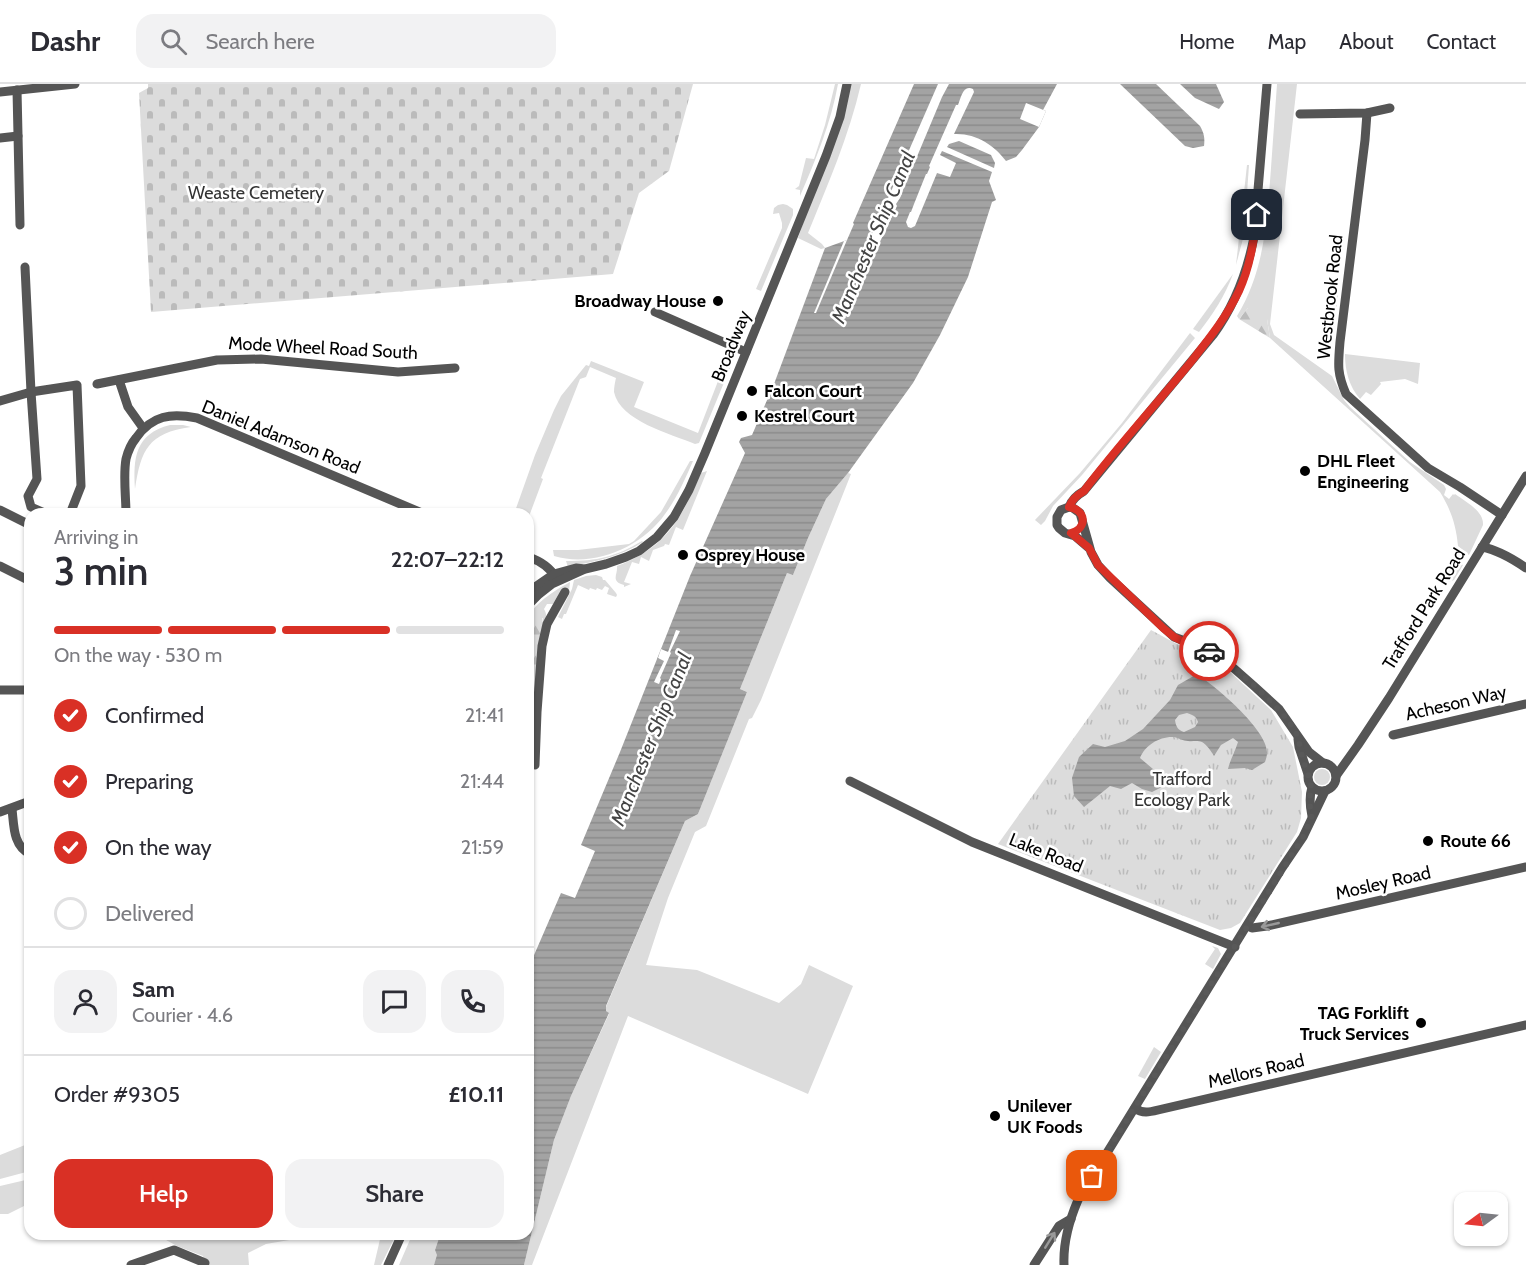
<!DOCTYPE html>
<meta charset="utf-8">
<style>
body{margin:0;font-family:Cabin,sans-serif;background:#f2f2f3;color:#2b2b33;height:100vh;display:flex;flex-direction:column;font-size:22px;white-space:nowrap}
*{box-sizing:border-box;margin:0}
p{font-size:20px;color:#7c7c81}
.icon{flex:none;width:33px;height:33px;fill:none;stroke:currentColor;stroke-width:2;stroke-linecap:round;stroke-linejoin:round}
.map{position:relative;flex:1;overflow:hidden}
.panel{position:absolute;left:24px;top:424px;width:510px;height:732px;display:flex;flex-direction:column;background:#fff;border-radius:18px;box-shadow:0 2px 4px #0004}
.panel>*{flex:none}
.needle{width:39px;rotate:255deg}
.buttons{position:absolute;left:1454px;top:1108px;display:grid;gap:12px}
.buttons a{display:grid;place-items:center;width:54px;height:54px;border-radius:12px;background:#fff;box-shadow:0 2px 4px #0004;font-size:30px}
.pin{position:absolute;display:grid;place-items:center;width:51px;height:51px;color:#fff;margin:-26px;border-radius:12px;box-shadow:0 3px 9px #0006}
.courier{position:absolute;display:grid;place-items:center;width:60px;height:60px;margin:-30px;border:4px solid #d93025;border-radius:50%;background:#fff;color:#222;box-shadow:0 2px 8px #0007}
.overview em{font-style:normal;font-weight:600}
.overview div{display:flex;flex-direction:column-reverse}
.overview{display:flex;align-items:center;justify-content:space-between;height:102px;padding:0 30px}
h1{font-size:39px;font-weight:600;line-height:45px}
.bar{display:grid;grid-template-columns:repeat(4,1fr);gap:9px 6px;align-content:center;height:72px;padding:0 30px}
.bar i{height:8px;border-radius:4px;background:#e1e1e2}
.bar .current{background:#d93025}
.bar p{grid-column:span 4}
.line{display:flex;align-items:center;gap:15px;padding:0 30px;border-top:2px solid #e1e1e2}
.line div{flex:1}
.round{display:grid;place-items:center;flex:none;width:63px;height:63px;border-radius:18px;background:#f2f2f3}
ol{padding:0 30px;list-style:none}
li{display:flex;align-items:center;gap:18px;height:66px}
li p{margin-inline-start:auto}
li .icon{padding:6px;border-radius:50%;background:#d93025;color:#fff;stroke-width:4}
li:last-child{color:#7c7c81}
li i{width:33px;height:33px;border:3px solid #e1e1e2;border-radius:50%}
.button{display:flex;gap:12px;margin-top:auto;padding:12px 30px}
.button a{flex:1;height:69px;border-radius:18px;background:#d93025;color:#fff;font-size:24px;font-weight:600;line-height:69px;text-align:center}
.button a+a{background:#f2f2f3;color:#2b2b33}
header{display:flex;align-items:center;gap:36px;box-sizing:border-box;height:84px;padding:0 30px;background:#fff;border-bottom:2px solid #e1e1e2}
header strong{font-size:28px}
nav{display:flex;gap:33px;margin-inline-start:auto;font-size:21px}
.search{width:420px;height:54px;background:#f2f2f3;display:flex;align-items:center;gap:15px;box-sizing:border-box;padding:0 21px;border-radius:18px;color:#7c7c81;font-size:22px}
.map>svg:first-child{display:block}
</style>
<header>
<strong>Dashr</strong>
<div class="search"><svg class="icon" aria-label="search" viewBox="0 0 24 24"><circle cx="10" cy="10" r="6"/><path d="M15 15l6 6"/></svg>Search here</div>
<nav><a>Home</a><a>Map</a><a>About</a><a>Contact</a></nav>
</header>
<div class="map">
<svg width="1526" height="1181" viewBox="0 0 1526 1181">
<defs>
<pattern id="forest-firs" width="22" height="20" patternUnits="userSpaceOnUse" patternTransform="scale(1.5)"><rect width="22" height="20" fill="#dcdcdc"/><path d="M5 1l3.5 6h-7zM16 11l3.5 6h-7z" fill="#bbb"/></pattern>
<pattern id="cemetery-stones" width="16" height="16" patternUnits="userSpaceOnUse" patternTransform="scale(1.5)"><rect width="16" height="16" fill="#dcdcdc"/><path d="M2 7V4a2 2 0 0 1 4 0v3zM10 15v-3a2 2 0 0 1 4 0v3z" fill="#bbb"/></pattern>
<pattern id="park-tufts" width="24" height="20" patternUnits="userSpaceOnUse" patternTransform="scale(1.5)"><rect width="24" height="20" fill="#dcdcdc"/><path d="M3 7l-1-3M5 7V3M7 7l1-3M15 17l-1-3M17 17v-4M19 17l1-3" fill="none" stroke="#bbb"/></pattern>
<pattern id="water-rules" width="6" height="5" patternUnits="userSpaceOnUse" patternTransform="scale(1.5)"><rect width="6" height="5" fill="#a3a3a3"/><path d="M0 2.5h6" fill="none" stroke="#8b8b8b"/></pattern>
</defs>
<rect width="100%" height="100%" fill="#fff"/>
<g fill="#dcdcdc">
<path d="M835,0H838C831,39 816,75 800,112V106L795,105L799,102L806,74L814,75L825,41Z"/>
<path d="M851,0H861C849,52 828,100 808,149L822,160L825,164L821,165L798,154Z"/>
<path d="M1277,0H1297L1270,240L1274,251L1332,292L1344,316L1350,323L1410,378L1444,401L1446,405L1444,411L1449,415L1453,410L1454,411L1455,410C1466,418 1484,427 1483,441L1469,471L1458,462C1456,441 1451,426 1440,408L1270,254L1267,235V227L1248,224L1239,235L1237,232C1265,186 1267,136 1271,84C1273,56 1275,28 1277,0Z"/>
<polygon points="1247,81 1249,81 1244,151 1236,181"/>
<polygon points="783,120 787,121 793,125 793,131 761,207 756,205 782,144 782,139 779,129 773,130 774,124 778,121"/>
<path d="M1233,190C1225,212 1213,230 1199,248L1193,245Z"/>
<polygon points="1334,208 1338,211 1334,244 1329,244"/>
<polygon points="1190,249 1195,254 1082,391 1053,422 1045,437 1041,441 1035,436 1080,389 1122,339"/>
<path d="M730,266L735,272L699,359L695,360C671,350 620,337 614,308C614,303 615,298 616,294L590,283L586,293L580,295L541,394L543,395L528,435V430H514L535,371L554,326L561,312L586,281L589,282L591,277L644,298L634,323L698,349Z"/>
<path d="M1345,270L1420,279L1418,300L1405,295L1380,298L1381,300L1371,311L1366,308L1360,315C1349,302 1345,287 1345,270Z"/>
<path d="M170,341H183L191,343C148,349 141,366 135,405C133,374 135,350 170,341Z"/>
<path d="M690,377H693C685,395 677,414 665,430C642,463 594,484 554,472L553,466H578L629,460L634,457L661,428Z"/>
<path d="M707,387L683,446L676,443L669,461L665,460L664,462L653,466L649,477L641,473L639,480L632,478L624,498L631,500L624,503V501C610,497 618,491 617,482C667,463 681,435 701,389Z"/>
<polygon points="848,389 851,390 761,616 752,634 749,635 706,742 695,748 668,814 646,881 697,886 779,919 801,900 809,881 853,902 808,1010 628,932 532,1181 524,1181 554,1056 571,1012 609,930 606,927 606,923 685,737 698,730 747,608 740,605 787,489 793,491 808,454 826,415"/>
<path d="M642,457L643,458C619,473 596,477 568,483L566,477C598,477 615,473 642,457Z"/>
<polygon points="1455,477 1463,481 1454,496 1449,498 1444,495"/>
<polygon points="586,492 596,491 602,493 603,496 605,496 616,509 617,511 616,513 607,510 609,504 605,502 602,506 597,504 596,506 590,504 589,506 578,501 566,530 564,530 562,535 558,533 572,505 574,496"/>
<path d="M570,498L569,507L553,520H547L544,525C548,532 546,535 543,542V534L534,535L532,569L528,571C528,562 525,540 529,532C536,518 557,505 570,498Z"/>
<circle cx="1322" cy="693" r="8"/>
<polygon points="1212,862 1218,864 1221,870 1213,885 1205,880 1215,865"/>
<polygon points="1154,963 1161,968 1145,995 1138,992"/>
<polygon points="30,1059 30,1087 0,1095 0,1071"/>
<polygon points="30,1095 30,1119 8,1130 0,1130 0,1102"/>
<polygon points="157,1151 311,1151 301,1154 266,1160 248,1169 249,1181 206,1181 203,1172 177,1162"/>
<polygon points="381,1151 396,1151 381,1181 374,1181"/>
<polygon points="412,1151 440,1151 435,1166 438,1171 434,1181 399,1181"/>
</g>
<g fill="url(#forest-firs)">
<polygon points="1264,223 1268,227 1267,235 1270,254 1239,235 1248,224"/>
<polygon points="539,528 542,530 543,542 533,617 528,618 528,571 532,569 534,535"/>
</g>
<polygon fill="url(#cemetery-stones)" points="148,0 693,0 669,87 639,109 613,190 151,228 139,9 148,4"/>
<polygon fill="url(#park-tufts)" points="1151,546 1186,565 1217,576 1271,626 1293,663 1302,708 1301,734 1297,748 1240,839 1231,844 1220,846 998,760"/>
<g fill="url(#water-rules)" fill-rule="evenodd">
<path d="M914,0H938L868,160L869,164L872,166L877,164L897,122L896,120L900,114L914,76L916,75L942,13L949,0H1057L1043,26L1046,27L1039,43L1022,66L1016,73L1006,77C994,61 976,49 954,50L974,8L973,5C963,0 961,14 958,21H956L929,82L930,83L927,90H926L914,120L911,128H910L906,138L908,143L911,144L915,142L937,89L950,93L956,79L940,71L942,67L992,88L989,97L996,116L992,118L968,193L940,251L913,299L848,389L826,415L808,454L793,491L787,489L740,605L747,608L698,730L685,737L606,922V927L609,929L571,1012L554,1056L524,1181H434L437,1171L435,1166L440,1151L528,1150V885L561,809L575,814L595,767L581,761L620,668L690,492L745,369L739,358L741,354L752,351L774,300L825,164L847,156L854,140L853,139Z"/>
<path d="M1120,0H1156L1200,42C1204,49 1205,54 1204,62L1193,64L1185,62Z"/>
<polygon points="1180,0 1216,0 1224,18 1219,25 1195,14"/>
<polygon points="959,57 991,71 995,79 994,84 947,63 949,60"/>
<path d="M1197,590C1215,602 1268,646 1267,669C1267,672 1266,675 1265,678L1252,686L1245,684L1228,685C1230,676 1235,668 1238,658L1233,654L1221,661L1214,672C1211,667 1207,661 1202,658C1196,656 1193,658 1188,657C1183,657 1179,654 1174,653C1160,652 1145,661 1140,674L1153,685L1166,691V701L1152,708L1142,705L1132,699L1121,705L1110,702L1084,723L1074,712L1072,694L1079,673L1093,660L1105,663L1125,657L1143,645L1170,616L1178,601ZM1187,629C1193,631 1196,632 1198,638L1195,643L1184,648C1178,646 1176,643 1175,636L1179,631Z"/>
</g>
<g fill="#fff">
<polygon points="1026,19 1046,27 1039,43 1020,35"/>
<polygon points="847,156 816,229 814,229 844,157"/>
<polygon points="676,546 680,547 670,568 671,569 660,594 661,595 659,600 654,598 664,577 658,574 661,565 668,568"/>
</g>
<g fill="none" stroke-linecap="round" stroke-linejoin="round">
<g stroke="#555" stroke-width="9">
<polyline points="17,6 20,141"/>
<polyline points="0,8 75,0"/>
<path d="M1367,29L1365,56L1340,258C1338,281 1337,289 1346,310L1428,384L1460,403L1502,431"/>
<polyline points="1300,30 1367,29 1390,24"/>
<polyline points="0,54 18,52"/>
<polyline points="25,183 31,308 37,395 28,412 31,423 47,430"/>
<polyline points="655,228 746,268"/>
<polyline points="119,296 128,323 143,344"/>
<polyline points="97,300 217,276 261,275 398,288 455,284"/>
<polyline points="0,317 31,308 77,301 81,402 70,430"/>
<path d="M1069,423C1072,415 1077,411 1084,407L1213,251C1235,221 1247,189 1254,153L1267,0"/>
<polyline points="0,426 30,441"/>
<path d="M126,430C126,413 123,392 126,375C128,367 131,360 136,354C152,331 171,329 197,334L424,430"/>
<path d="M1482,463C1498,466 1513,475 1526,484"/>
<polyline points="1089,464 1075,452 1065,449 1059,444 1057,441 1057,433 1061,426 1069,423 1073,424 1080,429 1091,468 1098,481 1110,494 1174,553 1204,564 1221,573 1255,603 1279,625 1309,668 1323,679"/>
<path d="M528,473C541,477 550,483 557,495"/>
<polyline points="0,482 30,497"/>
<polyline points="528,508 554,490 576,484 585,485 606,480 626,473 639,467 657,453 674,433 689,406 705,369 826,72 840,33 847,0"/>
<polyline points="528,521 538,511 552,500 583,486"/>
<polyline points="0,606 30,606"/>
<polyline points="1393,651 1526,620"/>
<polyline points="1298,655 1299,663 1308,690"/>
<circle cx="1322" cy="693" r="14"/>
<polyline points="535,681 537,628 542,562 547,540 565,508"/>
<polyline points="1336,692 1358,661 1389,614 1526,392"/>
<polyline points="850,697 972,758 1235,863"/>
<path d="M1312,703C1309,713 1310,723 1312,732"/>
<path d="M12,725C14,742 13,762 30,770"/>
<polyline points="0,728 30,717"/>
<polyline points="1248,842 1252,844 1267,842 1526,783"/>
<path d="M1135,1024C1142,1030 1150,1028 1158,1026L1526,941"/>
<polyline points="131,1181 174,1166 205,1179"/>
<polyline points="388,1181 402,1150"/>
<polyline points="1034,1181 1059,1142 1071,1135"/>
<path d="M1064,1181C1063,1157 1069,1137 1078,1116L1282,784L1303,753L1325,707"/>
</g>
</g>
<defs><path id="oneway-shaft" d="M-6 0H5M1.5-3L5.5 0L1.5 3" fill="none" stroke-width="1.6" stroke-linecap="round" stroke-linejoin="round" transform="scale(1.5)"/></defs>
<g stroke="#999">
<use href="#oneway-shaft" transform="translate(1270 841) rotate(167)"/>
<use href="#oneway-shaft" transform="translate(1050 1156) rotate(-58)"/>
</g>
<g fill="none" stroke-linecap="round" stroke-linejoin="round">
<path stroke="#595959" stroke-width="6" stroke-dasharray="0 10.8" d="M1092,1092L1303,753L1312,732L1310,724V709L1312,703C1308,698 1309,696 1308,690C1308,688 1306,684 1305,682C1302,673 1300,663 1298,654C1292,632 1230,577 1209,567"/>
<path stroke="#d93025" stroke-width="8" d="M1209,567L1184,558L1174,553L1163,544L1098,481L1089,464L1071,449C1088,444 1086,426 1069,423C1072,415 1077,411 1084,407C1117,363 1155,322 1190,279C1208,256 1226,234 1239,207C1250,183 1254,157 1257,131"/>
</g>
<g fill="#000" stroke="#fff" stroke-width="2">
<circle cx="718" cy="217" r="6"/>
<circle cx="752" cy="307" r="6"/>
<circle cx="742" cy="332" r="6"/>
<circle cx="1305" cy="387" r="6"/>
<circle cx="683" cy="471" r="6"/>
<circle cx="1428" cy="757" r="6"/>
<circle cx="1421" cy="939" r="6"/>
<circle cx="995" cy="1032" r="6"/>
</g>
<g text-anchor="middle" stroke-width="5" stroke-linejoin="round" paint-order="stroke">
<g font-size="18" fill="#333" stroke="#fff">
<text x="256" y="115">Weaste Cemetery</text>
<text x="1182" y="701">Trafford<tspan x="1182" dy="21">Ecology Park</tspan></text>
</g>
<g font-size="18" fill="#000" stroke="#fff">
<text transform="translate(1330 213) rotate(-84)" y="6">Westbrook Road</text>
<text transform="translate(731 262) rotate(-68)" y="6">Broadway</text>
<text transform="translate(323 264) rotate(3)" y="6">Mode Wheel Road South</text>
<text transform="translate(281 353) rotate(22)" y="6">Daniel Adamson Road</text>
<text transform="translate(1424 525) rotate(-58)" y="6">Trafford Park Road</text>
<text transform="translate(1456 619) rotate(-13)" y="6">Acheson Way</text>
<text transform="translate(1046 769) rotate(22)" y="6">Lake Road</text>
<text transform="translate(1383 799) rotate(-13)" y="6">Mosley Road</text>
<text transform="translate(1256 987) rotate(-13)" y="6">Mellors Road</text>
</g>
<g font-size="18" font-weight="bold" fill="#000" stroke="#fff" text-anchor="start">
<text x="706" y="223" text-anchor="end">Broadway House</text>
<text x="764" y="313">Falcon Court</text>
<text x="754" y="338">Kestrel Court</text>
<text x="1317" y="383">DHL Fleet<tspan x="1317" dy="21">Engineering</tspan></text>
<text x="695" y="477">Osprey House</text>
<text x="1440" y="763">Route 66</text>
<text x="1409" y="935" text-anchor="end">TAG Forklift<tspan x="1409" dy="21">Truck Services</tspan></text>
<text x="1007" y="1028">Unilever<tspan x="1007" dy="21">UK Foods</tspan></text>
</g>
<g font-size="20" font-style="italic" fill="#444" stroke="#fff">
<text transform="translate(873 153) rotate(-67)" y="7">Manchester Ship Canal</text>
<text transform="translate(651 655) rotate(-68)" y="7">Manchester Ship Canal</text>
</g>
</g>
</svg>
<div class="buttons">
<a><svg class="needle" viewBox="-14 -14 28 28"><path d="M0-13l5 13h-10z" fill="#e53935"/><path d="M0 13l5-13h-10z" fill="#7c7c81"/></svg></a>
</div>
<div class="pin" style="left:1092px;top:1092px;background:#ea580c"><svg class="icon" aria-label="bag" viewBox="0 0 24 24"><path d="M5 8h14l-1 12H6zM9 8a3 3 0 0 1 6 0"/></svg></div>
<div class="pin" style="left:1257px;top:131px;background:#1f2937"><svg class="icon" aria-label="home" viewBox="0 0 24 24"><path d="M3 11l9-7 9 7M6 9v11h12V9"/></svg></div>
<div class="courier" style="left:1209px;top:567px"><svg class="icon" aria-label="car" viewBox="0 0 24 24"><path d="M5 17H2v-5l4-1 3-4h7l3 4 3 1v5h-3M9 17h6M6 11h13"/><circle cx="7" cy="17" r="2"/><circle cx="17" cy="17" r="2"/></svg></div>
<section class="panel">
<div class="overview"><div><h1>3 min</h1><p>Arriving in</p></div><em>22:07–22:12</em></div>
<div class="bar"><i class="current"></i><i class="current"></i><i class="current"></i><i></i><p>On the way · 530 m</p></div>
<ol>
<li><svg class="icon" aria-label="check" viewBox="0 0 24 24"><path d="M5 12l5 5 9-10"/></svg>Confirmed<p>21:41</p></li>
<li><svg class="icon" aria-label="check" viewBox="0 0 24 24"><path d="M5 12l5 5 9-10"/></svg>Preparing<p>21:44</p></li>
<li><svg class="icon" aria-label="check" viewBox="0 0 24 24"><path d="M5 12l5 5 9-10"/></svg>On the way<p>21:59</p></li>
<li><i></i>Delivered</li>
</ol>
<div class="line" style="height:108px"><a class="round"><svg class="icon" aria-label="person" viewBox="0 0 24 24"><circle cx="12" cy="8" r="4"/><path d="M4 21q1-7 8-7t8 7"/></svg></a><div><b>Sam</b><p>Courier · 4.6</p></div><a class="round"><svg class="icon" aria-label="chat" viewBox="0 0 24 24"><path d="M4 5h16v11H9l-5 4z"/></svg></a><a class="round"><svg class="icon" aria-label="phone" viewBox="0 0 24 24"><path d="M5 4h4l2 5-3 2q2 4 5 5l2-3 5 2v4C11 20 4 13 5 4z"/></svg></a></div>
<div class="line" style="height:78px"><div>Order #9305</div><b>£10.11</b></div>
<div class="button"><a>Help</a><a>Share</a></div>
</section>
</div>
